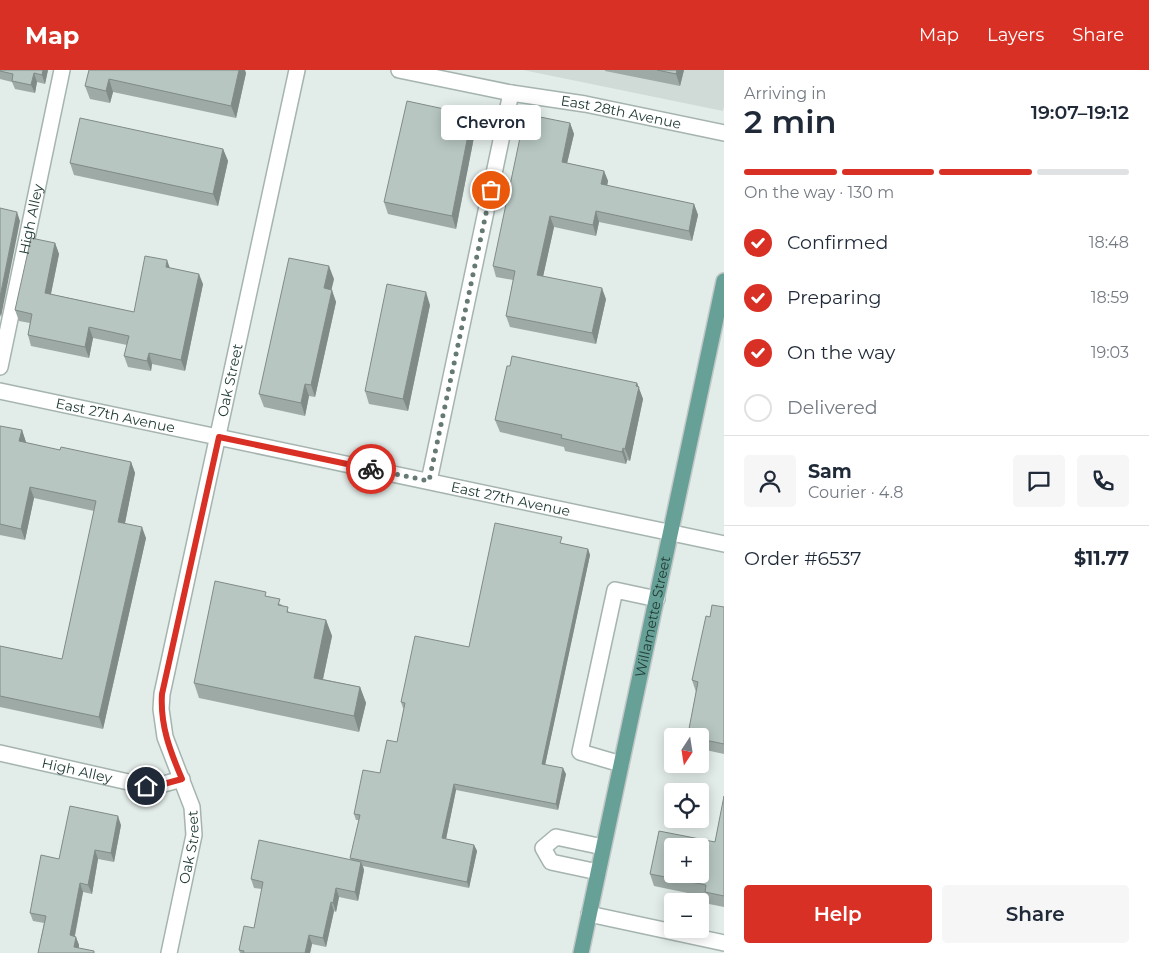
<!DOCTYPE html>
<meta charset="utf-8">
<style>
body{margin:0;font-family:Montserrat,sans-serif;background:#f6f6f7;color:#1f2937;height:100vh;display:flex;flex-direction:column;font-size:19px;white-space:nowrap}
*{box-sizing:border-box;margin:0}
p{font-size:16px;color:#747a83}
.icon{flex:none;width:28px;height:28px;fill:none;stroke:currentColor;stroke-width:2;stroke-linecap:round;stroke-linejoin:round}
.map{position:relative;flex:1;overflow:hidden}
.sheet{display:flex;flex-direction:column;background:#fff;width:425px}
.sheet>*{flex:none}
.needle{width:32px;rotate:192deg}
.fabs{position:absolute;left:664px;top:658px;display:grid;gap:10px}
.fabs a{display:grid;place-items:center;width:45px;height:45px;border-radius:5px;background:#fff;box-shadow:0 2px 12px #0003;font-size:25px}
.pin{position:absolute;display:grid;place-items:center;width:42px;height:42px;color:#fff;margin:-21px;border:2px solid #fff;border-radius:50%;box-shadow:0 1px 5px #0007}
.courier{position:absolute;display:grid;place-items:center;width:50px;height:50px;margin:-25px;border:4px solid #d93025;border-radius:50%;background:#fff;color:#222;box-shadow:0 1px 6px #0007}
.bubble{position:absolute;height:35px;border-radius:5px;background:#fff;box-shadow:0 2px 12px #0003;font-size:16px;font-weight:600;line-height:35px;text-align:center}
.headline em{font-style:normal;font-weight:600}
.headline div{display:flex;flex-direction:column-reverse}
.headline{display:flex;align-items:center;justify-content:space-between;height:85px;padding:0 20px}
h1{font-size:32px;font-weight:600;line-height:38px}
.bar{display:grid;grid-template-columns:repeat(4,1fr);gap:8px 5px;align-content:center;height:60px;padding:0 20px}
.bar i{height:6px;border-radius:4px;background:#e0e1e3}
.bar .active{background:#d93025}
.bar p{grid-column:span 4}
.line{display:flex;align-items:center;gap:12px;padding:0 20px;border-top:1px solid #e0e1e3}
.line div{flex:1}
.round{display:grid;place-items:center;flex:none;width:52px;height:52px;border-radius:5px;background:#f6f6f7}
ol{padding:0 20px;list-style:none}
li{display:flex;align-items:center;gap:15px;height:55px}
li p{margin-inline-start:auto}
li .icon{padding:5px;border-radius:50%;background:#d93025;color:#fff;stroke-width:4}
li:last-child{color:#747a83}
li i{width:28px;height:28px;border:2px solid #e0e1e3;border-radius:50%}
.action{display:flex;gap:10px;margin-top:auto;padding:10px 20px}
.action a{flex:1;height:58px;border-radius:5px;background:#d93025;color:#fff;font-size:20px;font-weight:600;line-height:58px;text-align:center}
.action a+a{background:#f6f6f7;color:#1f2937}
header{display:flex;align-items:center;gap:30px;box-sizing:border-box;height:70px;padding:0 25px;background:#d93025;color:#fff}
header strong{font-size:24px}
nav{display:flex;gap:28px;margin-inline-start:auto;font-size:18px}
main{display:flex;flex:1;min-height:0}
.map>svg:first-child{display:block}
</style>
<header>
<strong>Map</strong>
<nav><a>Map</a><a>Layers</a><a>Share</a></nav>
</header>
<main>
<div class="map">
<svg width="724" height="883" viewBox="0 0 724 883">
<rect width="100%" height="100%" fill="#e2ece8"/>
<polygon fill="#d0dbd7" points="523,0 724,0 724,36 723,41"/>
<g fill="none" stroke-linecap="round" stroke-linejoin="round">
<g stroke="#a5b4af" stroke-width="18">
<g id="minor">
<path id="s1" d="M399,0L511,23L585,34L724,63"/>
<path id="s2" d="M0,297L62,0"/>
<path id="s3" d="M0,321L724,474"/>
<polyline points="429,411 511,23"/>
<path id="s4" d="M0,683L146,716L160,715L182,709"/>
<polyline points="621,694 580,682 615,520 657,529"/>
<polyline points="598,802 551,792 543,778 556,767 603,777"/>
<polyline points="589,844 724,873"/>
<path id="s5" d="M169,883L194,765L192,737L165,667L161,639L162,624L297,0"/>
</g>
</g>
<g stroke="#c1c8c7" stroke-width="18">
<g id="major">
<path id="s6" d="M581,883L724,211"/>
</g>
</g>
<use href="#minor" stroke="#fff" stroke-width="15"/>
<use href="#major" stroke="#67a096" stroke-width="15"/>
</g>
<g fill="#9daaa6">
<polygon points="0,0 48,0 45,14 37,12 35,23 15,19 12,12 0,9"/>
<polygon points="89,0 246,3 236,48 113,22 110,33 90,29 85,16"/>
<polygon points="605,0 684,0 680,16 605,1"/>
<polygon points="472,45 476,57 456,159 388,144 384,132"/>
<polygon points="570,53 574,64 567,93 604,101 608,111 607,116 694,134 698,145 692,171 599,152 596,166 554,157 543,206 606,229 596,274 510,257 506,246 513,210 496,207 493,196"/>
<polygon points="223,79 228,91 218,136 74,105 70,93"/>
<polygon points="55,173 59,184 51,224 134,242 170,198 203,214 185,301 152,294 151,301 128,297 124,286 127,275 93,268 89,288 31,276 28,265 30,253 19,251 15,240"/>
<polygon points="334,209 331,220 336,232 315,327 309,326 305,346 264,337 259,324"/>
<polygon points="430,235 408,341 369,334 365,321"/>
<polygon points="637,313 643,329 630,391 627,390 626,394 565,381 564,377 500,362 495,350"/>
<polygon points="0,356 22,360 26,373 60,380 131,392 135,403 125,453 146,468 103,659 0,637 0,576 62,589 94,441 34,428 25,470 0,465"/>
<polygon points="564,474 588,479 590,485 545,695 566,704 558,740 456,720 446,769 474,775 477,781 469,818 363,796 364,800 358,831 339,827 336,842 334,841 326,877 312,874 310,883 240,883 239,880 254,858 262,819 254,818 251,809 351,790 350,788 359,750 356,750 354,744 380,703 397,672 404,638 403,638 401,632 469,577"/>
<polygon points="268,527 282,535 290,543 326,550 332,566 323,609 360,617 366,633 359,662 199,628 194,613"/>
<polygon points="724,537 724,684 701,679 700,677 700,666 688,666 688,664 696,622 692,610 710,547"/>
<polygon points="724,726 724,837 709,834 707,827 654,816 650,804 715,772"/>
<polygon points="121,755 114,792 98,789 92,824 83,822 75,866 79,875 79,878 38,883 44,853 33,851 30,843 59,789"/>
</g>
<g fill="#808b87">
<polygon points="43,0 48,0 45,14 42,5"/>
<polygon points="239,0 245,0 246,3 236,48 231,36"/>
<polygon points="677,0 684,0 680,16 676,4"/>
<polygon points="34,3 37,12 35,23 31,15"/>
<polygon points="109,9 113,22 110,33 106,21"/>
<polygon points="472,45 476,57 456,159 452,146"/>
<polygon points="570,53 574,64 565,102 562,92"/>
<polygon points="223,79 228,91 218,136 213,124"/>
<polygon points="604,101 608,111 605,125 601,114"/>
<polygon points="694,134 698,145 692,171 689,161"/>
<polygon points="596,141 599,152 596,166 593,155"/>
<polygon points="17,142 20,151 1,247 0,244 0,227"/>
<polygon points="550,146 554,157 541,216 537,205"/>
<polygon points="55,173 59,184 49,233 45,223"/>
<polygon points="167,190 171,201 166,197"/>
<polygon points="329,196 334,209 329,230 324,218"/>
<polygon points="199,204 203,214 185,301 181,290"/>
<polygon points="602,218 606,229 596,274 592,263"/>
<polygon points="332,220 336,232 315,327 311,315"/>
<polygon points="426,222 430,235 408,341 403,329"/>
<polygon points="89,257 93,268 89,288 85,277"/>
<polygon points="149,283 152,294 151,301 147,291"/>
<polygon points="637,313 643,329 630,391 625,379"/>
<polygon points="305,314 309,326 305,346 301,333"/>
<polygon points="22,360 26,372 23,383 19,371"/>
<polygon points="623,378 627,390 626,394 622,382"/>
<polygon points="131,392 135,403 123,463 118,452"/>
<polygon points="30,417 34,428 25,470 21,459"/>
<polygon points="142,457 146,468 103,659 99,647"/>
<polygon points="588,479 590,485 544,700 542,694"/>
<polygon points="326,550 332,566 320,623 314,608"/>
<polygon points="360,617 366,633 359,662 354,646"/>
<polygon points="563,698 566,704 558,740 556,734"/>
<polygon points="454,714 456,720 445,774 442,768"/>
<polygon points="118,746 121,755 114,792 111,783"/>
<polygon points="474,775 477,781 469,818 467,812"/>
<polygon points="95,780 98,789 92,824 88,815"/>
<polygon points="361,792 364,800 358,831 355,822"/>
<polygon points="80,813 83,822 73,874 70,865"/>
<polygon points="336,818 339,827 336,842 333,833"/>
<polygon points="331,832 334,841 326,877 323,868"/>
<polygon points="309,865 312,874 310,883 305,883"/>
<polygon points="76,867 79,875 78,883 74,877"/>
</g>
<g fill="#b7c6c1" stroke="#808b87" fill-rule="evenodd">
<polygon points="0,0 43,0 42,5 34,3 31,15 12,11 13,4 0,1"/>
<polygon points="89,0 239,0 231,36 109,9 106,21 85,16"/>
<polygon points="657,0 677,0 676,4"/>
<polygon points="407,31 472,45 452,146 384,132"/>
<polygon points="525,44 570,53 562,92 604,101 601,114 694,134 689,161 596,141 593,155 550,146 537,205 602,218 592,263 506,246 515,201 493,196"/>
<polygon points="80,48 223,79 213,124 70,93"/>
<polygon points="0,138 17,142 0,227"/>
<polygon points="31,168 55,173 45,223 134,242 145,186 167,190 166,197 199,204 181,290 149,283 147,291 124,286 129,266 89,257 85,277 28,265 32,244 15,240"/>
<polygon points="289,188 329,196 324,218 332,220 311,315 305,314 301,333 259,324"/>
<polygon points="387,214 426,222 403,329 365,321"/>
<polygon points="512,286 637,313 636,316 639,317 625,379 623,378 622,382 561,368 562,365 495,350 507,296 510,296"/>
<polygon points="0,356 22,360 19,371 60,380 61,377 131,392 118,452 142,457 99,647 0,626 0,576 62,589 96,431 30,417 21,459 0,454"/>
<polygon points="495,453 562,467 560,473 588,479 542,694 563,698 556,734 454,714 442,768 474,775 467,812 350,788 360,745 354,744 363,700 380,703 387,670 397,672 405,633 401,632 415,566 469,577"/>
<polygon points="215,511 266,522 265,526 280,529 278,535 288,537 287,542 326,550 314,608 360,617 354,646 194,613"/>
<polygon points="712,535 724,537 724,674 700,669 700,666 688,664 698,612 692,610 706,546 710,547"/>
<path d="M724,726V826L705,822L706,815L650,804L659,761L715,772ZM672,776H700V804H672Z"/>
<polygon points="70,736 118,746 111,783 95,780 88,815 80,813 70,865 76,867 74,877 94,881 94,883 38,883 46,846 30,843 41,785 59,789"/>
<polygon points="259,770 361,792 355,822 336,818 333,833 331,832 323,868 309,865 305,883 243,883 244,881 239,880 244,856 254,858 263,812 251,809"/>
</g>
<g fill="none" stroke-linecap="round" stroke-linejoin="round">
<polyline stroke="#657a75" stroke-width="5" stroke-dasharray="0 9" points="371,399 429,411 491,120"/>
<path stroke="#d93025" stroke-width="6" d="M146,716L160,715L182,709C170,681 160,655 162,624L219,367L371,399"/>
</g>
<g text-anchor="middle" stroke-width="5" stroke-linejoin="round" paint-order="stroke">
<g font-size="14" fill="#223c37" stroke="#f2f8f6">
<text dy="5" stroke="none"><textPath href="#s1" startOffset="226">East 28th Avenue</textPath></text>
<text dy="5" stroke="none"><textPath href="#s2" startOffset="151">High Alley</textPath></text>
<text dy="5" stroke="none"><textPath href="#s5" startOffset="588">Oak Street</textPath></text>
<text dy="5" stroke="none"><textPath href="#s3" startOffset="118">East 27th Avenue</textPath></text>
<text dy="5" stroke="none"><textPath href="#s3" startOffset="522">East 27th Avenue</textPath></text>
<text dy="5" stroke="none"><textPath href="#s6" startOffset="344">Willamette Street</textPath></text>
<text dy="5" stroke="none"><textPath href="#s4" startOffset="79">High Alley</textPath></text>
<text dy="5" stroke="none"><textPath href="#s5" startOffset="108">Oak Street</textPath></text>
</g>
</g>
</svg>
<div class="fabs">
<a><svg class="needle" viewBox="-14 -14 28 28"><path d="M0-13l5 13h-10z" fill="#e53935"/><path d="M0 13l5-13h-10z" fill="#747a83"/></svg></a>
<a><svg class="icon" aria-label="locate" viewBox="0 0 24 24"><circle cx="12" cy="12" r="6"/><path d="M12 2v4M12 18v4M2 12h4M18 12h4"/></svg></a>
<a>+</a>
<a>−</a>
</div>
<div class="pin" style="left:491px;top:120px;background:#ea580c"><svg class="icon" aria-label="bag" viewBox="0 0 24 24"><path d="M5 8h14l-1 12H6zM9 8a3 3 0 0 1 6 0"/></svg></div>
<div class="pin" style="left:146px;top:716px;background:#1f2937"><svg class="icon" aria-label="home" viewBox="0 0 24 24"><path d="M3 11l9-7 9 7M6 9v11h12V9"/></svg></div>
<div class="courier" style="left:371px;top:399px"><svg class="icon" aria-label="bike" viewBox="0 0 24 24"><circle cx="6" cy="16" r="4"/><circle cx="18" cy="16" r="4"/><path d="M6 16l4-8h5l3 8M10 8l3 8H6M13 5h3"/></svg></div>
<div class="bubble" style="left:441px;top:35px;width:100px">Chevron</div>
</div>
<section class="sheet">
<div class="headline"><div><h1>2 min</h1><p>Arriving in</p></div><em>19:07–19:12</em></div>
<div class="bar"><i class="active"></i><i class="active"></i><i class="active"></i><i></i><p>On the way · 130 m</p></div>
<ol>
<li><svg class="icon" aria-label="check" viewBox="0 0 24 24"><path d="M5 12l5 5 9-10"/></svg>Confirmed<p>18:48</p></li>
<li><svg class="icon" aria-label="check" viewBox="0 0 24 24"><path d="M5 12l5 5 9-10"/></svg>Preparing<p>18:59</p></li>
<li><svg class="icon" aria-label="check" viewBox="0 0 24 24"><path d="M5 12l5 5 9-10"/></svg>On the way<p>19:03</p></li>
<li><i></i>Delivered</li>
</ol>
<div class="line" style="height:90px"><a class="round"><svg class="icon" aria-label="person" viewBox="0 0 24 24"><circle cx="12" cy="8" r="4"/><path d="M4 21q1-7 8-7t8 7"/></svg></a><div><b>Sam</b><p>Courier · 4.8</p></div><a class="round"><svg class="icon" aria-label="chat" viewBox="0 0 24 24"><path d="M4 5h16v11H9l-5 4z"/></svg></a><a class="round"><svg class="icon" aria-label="phone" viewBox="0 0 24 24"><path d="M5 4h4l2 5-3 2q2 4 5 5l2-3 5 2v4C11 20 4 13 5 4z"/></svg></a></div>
<div class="line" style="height:65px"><div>Order #6537</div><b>$11.77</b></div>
<div class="action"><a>Help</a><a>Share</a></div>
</section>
</main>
